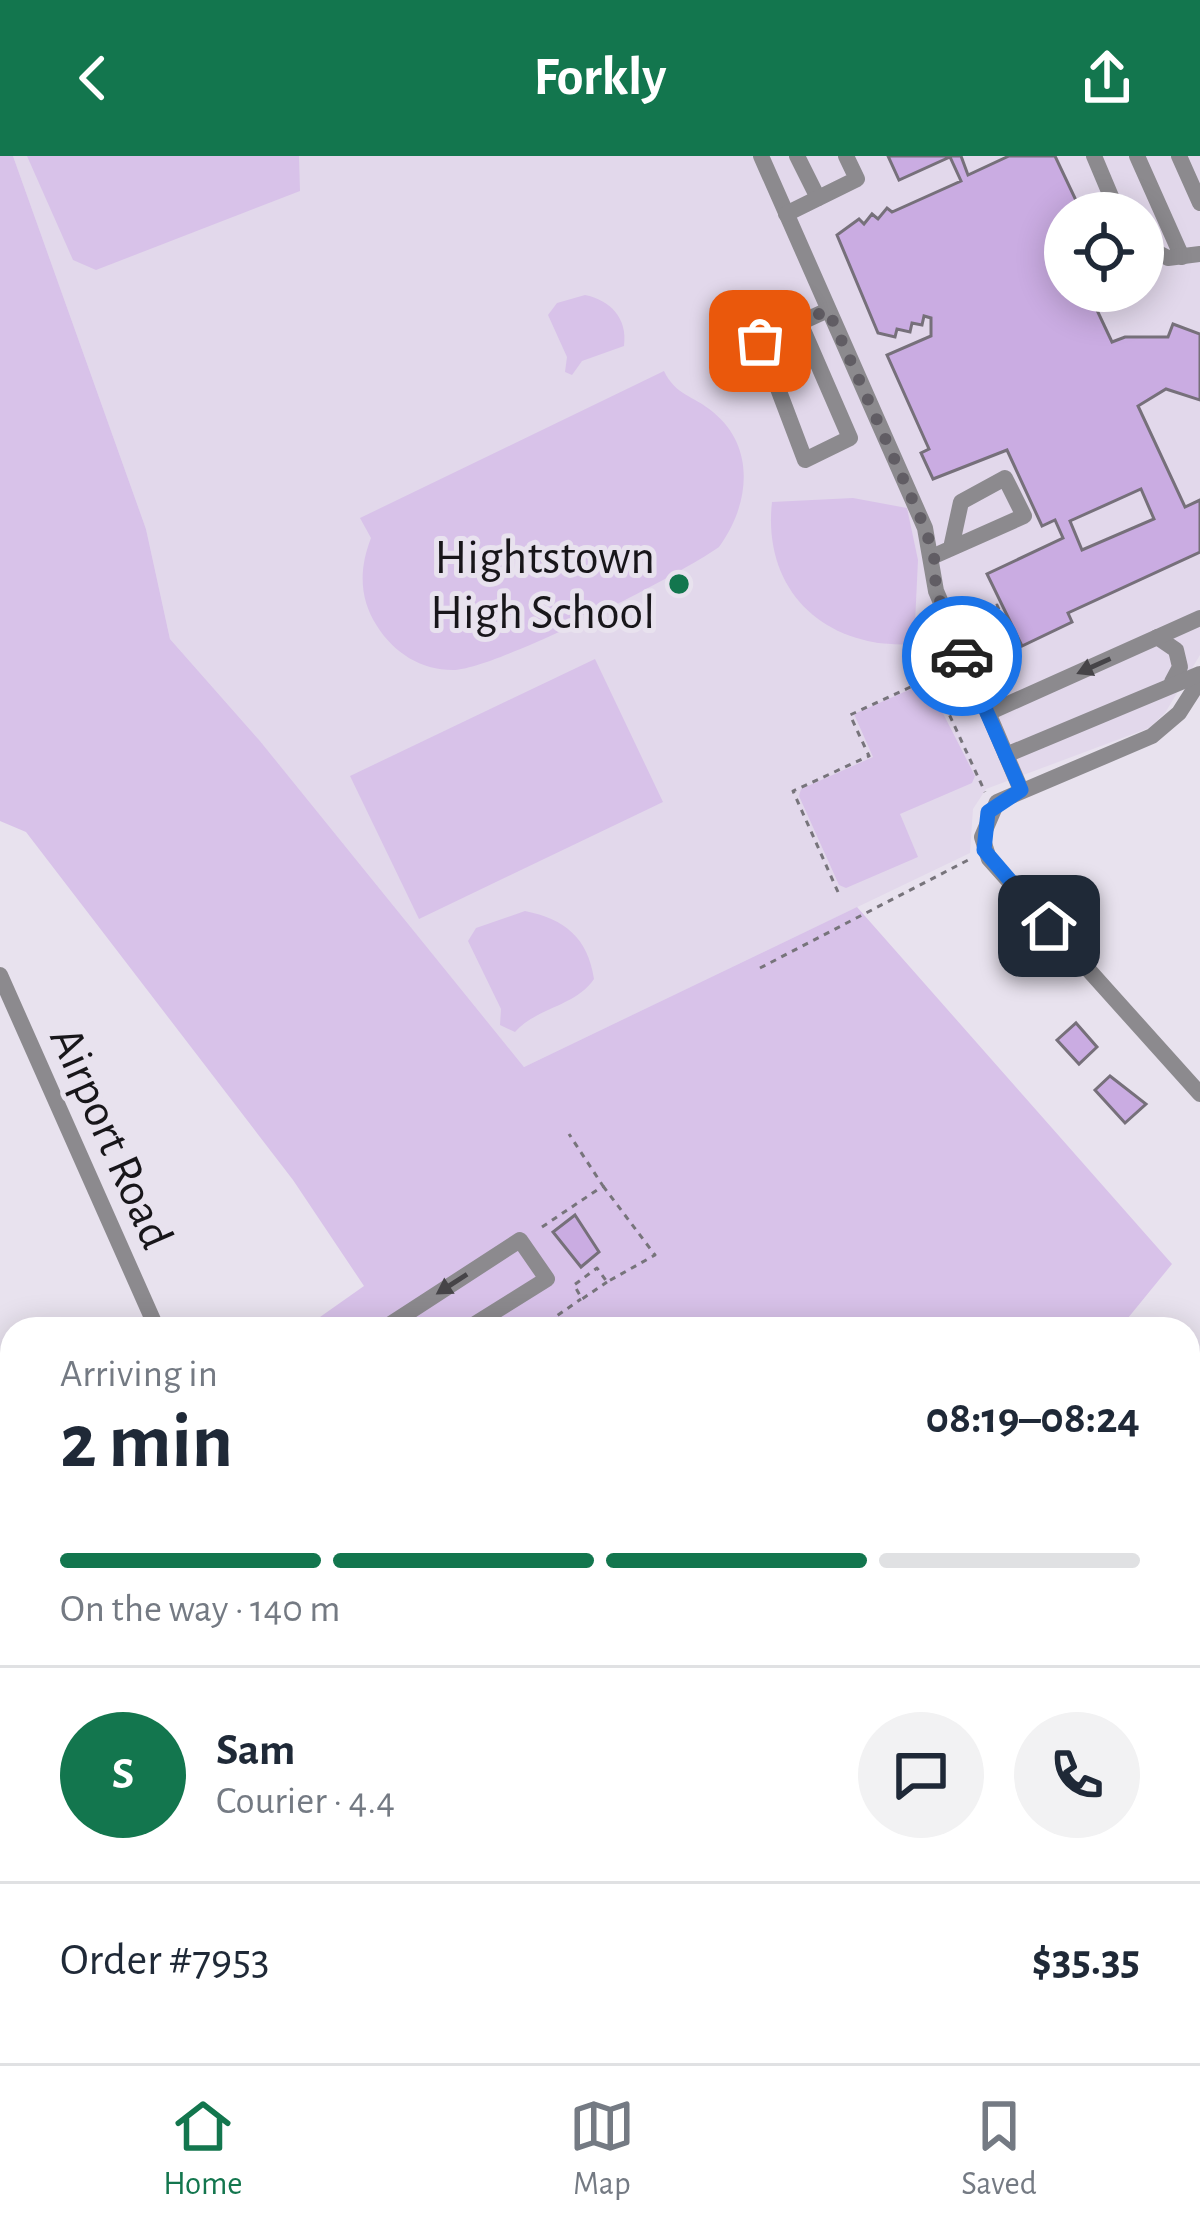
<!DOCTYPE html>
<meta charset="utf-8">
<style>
body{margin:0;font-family:"Alegreya Sans",sans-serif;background:#f2f2f3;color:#1f2937;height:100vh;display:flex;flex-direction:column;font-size:45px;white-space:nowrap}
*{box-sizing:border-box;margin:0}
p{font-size:39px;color:#747a83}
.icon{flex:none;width:66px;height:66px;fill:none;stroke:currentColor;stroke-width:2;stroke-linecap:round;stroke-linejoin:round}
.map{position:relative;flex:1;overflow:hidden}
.drawer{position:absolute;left:0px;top:1161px;width:1200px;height:747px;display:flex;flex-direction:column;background:#fff;border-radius:36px 36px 0 0;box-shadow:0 6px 30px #0003}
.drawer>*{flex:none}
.buttons{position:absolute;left:1044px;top:36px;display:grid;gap:24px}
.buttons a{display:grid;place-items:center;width:120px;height:120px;border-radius:50%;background:#fff;box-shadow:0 6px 30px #0003;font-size:60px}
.pin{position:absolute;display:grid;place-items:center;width:102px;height:102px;color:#fff;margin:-51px;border-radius:24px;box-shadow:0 6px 18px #0006}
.courier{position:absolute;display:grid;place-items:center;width:120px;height:120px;margin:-60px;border:9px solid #1a73e8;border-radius:50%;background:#fff;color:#222;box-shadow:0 3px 15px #0007}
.summary em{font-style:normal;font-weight:600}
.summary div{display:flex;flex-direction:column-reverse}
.summary{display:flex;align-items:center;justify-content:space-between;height:204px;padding:0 60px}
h1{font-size:78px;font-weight:600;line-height:90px}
.bar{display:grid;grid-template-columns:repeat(4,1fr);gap:18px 12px;align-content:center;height:144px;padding:0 60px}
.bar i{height:15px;border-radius:9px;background:#e0e1e3}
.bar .selected{background:#13764e}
.bar p{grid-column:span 4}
.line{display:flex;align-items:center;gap:30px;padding:0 60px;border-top:3px solid #e0e1e3}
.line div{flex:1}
.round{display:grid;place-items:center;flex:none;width:126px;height:126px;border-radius:63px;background:#f2f2f3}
header{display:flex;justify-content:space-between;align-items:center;height:156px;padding:0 60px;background:#13764e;color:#fff;font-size:54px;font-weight:600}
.tabs{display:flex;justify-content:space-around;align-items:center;height:168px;border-top:3px solid #e0e1e3;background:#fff;font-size:33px;color:#747a83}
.tabs a{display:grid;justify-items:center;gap:6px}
.tabs .selected{color:#13764e}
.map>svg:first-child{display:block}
</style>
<header><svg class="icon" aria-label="back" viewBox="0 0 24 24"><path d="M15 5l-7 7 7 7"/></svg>Forkly<svg class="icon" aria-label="share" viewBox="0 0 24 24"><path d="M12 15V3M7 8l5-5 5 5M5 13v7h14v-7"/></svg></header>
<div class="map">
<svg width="1200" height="1907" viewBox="0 0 1200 1907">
<rect width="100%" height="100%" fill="#e8e2ee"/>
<path fill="#e2d8eb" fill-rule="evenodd" d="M13,0H1200V499L1165,557L1149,572L986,633L973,653L970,697L524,911L260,585L170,483L146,373ZM1065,57H1143V135H1065Z"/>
<g fill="#d8c2e9">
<polygon points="0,0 13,0 146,373 170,483 260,585 524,911 857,751 1172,1108 1119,1173 303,1173 364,1130 293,1024 26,676 0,665"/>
<polygon points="27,0 299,0 300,35 96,114 73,104"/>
<path d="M585,139C610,144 628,162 624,190L582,205L572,219L565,216L567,201L548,159L557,147Z"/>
<path d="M664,215C676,240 693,239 713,256C757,292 749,350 719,391C680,419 494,514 453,514C421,514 394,497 377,470C359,442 359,413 371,382L360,362Z"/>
<path d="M853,342L907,352L918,404L914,488C825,494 762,435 772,346Z"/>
<polygon points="595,503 663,646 419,763 350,620"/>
<polygon points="927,526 975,620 972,627 900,658 918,701 846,732 839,729 799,640 801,633 873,601 854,558"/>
<path d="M525,755C565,763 588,782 594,823C576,850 536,852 515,876L500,869L501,853L468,785L476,772Z"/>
<polygon points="1188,1800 1200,1806 1200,1907 782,1907 794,1896 1188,1896"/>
</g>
<g fill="#caace2" stroke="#76707a" stroke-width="3" fill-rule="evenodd">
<path d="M888,0H961L968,19L1009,0H1055L1082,57H1065V135H1088L1112,186L1125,181H1168L1173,168L1200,178V244L1166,233L1138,250L1185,351L1200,344V396L1068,457L1072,466L1022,490L987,418L1063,382L1055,364L1042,370L1007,294L933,323L921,297L929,293L887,199L931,180V162L924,160L922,169L912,167L910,176L897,173L895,181L878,177L837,79L859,63L864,68L872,58L878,63L887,52L892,56L961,25L950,1L899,24ZM1141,333L1154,363L1082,394L1070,365Z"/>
<polygon points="1076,867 1097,891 1079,908 1057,884"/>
<polygon points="1110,920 1146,948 1125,967 1095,934"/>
<polygon points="575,1059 599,1096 581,1111 553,1076"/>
<polygon points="12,1279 12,1304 4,1312 0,1290"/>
<polygon points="8,1589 12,1591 10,1634 0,1629 0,1599"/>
<polygon points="0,1778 12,1780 12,1805 0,1803"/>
<polygon points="5,1875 12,1875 12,1896 41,1896 40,1901 28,1900 27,1906 2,1904"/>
<rect x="57" y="1896" width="39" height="11"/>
<polygon points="119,1896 154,1896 155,1907 120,1907"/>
<polygon points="330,1896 357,1896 362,1902 317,1907"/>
</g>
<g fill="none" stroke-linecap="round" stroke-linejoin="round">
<g stroke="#77747b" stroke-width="3" stroke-dasharray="6 6" stroke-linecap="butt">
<polyline points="963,464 997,449 1008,474"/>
<polyline points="936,526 956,519"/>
<polyline points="838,736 793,635 869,600 850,559 932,521 985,636"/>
<polyline points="760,812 972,702"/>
<polyline points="603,1030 655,1099 607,1126 597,1112 574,1129 582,1143 607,1126"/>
<polyline points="542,1071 603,1030 569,978"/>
<polyline points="538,1173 581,1143"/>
<polyline points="1188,1628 1196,1632"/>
</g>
<g stroke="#8c8a8e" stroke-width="16">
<polyline points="761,0 925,372 936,435 1021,634"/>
<polyline points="797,0 818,42"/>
<polyline points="1094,0 1118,57"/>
<polyline points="1137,0 1182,101"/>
<polyline points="1179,0 1200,47"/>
<polyline points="786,58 857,23 846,0"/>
<polyline points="1143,89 1168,102 1200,98"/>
<polyline points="800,167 850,282 805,304 760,185 828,154"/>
<polyline points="934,400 1024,360 1005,322 961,346 951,392"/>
<polyline points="1157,481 1176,494 1180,511 1172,526"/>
<polyline points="1200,524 1179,557 1152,580 997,646 982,681 989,703 1200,938"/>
<polyline points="988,557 1200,462"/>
<polyline points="1006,599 1200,518"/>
<polyline points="0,819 157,1173"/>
<polyline points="383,1173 520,1084 547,1123 467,1173"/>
<polyline points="0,1412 12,1389"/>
<polyline points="0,1735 12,1736"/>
<polyline points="630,1896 639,1907"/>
<polyline points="252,1907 266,1896"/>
</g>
<g stroke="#454149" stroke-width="21">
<polyline points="1188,1428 1200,1413"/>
<polyline points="732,1907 745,1896"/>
</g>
</g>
<defs><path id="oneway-solid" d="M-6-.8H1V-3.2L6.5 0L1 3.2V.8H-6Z" transform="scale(3)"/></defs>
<g fill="#464448">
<use href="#oneway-solid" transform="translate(1094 510) rotate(156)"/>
<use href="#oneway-solid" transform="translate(452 1128) rotate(147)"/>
</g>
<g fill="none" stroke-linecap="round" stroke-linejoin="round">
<polyline stroke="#615d64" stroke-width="12" stroke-dasharray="0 21.6" points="760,185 828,154 925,372 934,400 936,435 962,500"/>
<polyline stroke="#1a73e8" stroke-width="15" points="962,500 1021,634 988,656 984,694 1049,770"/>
</g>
<circle fill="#13764e" stroke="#e8e2ee" stroke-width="4.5" cx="679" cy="428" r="12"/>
<g text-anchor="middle" stroke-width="10" stroke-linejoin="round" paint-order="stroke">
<g font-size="48" fill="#18161a" stroke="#e8e2ee" text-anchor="end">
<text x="655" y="417">Hightstown<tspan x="655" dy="55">High School</tspan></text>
</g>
<g font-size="48" fill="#18161a" stroke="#e8e2ee">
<text transform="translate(113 981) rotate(66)" y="17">Airport Road</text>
</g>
</g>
</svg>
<div class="buttons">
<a><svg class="icon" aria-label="locate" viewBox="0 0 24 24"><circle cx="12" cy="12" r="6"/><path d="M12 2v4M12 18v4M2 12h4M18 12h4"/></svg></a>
</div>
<div class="pin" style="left:760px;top:185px;background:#ea580c"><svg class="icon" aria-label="bag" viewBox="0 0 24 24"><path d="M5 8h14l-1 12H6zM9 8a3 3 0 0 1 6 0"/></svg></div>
<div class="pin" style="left:1049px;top:770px;background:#1f2937"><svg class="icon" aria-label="home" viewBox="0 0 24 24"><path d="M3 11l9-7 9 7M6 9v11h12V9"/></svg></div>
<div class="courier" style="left:962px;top:500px"><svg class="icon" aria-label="car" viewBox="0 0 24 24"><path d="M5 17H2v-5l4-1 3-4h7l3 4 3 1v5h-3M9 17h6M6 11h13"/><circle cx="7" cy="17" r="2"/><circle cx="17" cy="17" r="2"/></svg></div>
<section class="drawer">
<div class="summary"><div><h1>2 min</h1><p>Arriving in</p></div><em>08:19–08:24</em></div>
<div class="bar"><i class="selected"></i><i class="selected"></i><i class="selected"></i><i></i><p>On the way · 140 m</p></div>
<div class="line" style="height:216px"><b class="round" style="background:#13764e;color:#fff">S</b><div><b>Sam</b><p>Courier · 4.4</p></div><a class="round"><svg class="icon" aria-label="chat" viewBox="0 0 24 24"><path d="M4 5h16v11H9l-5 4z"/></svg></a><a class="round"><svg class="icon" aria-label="phone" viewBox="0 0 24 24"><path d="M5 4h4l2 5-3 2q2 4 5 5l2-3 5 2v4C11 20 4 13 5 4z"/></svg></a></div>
<div class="line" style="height:156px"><div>Order #7953</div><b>$35.35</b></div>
</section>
</div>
<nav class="tabs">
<a class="selected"><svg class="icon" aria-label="home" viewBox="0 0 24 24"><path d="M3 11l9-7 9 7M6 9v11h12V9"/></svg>Home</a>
<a><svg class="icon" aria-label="map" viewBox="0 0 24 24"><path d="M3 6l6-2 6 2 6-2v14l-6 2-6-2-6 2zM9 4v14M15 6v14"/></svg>Map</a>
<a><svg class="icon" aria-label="saved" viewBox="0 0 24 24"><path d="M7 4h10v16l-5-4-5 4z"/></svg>Saved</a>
</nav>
